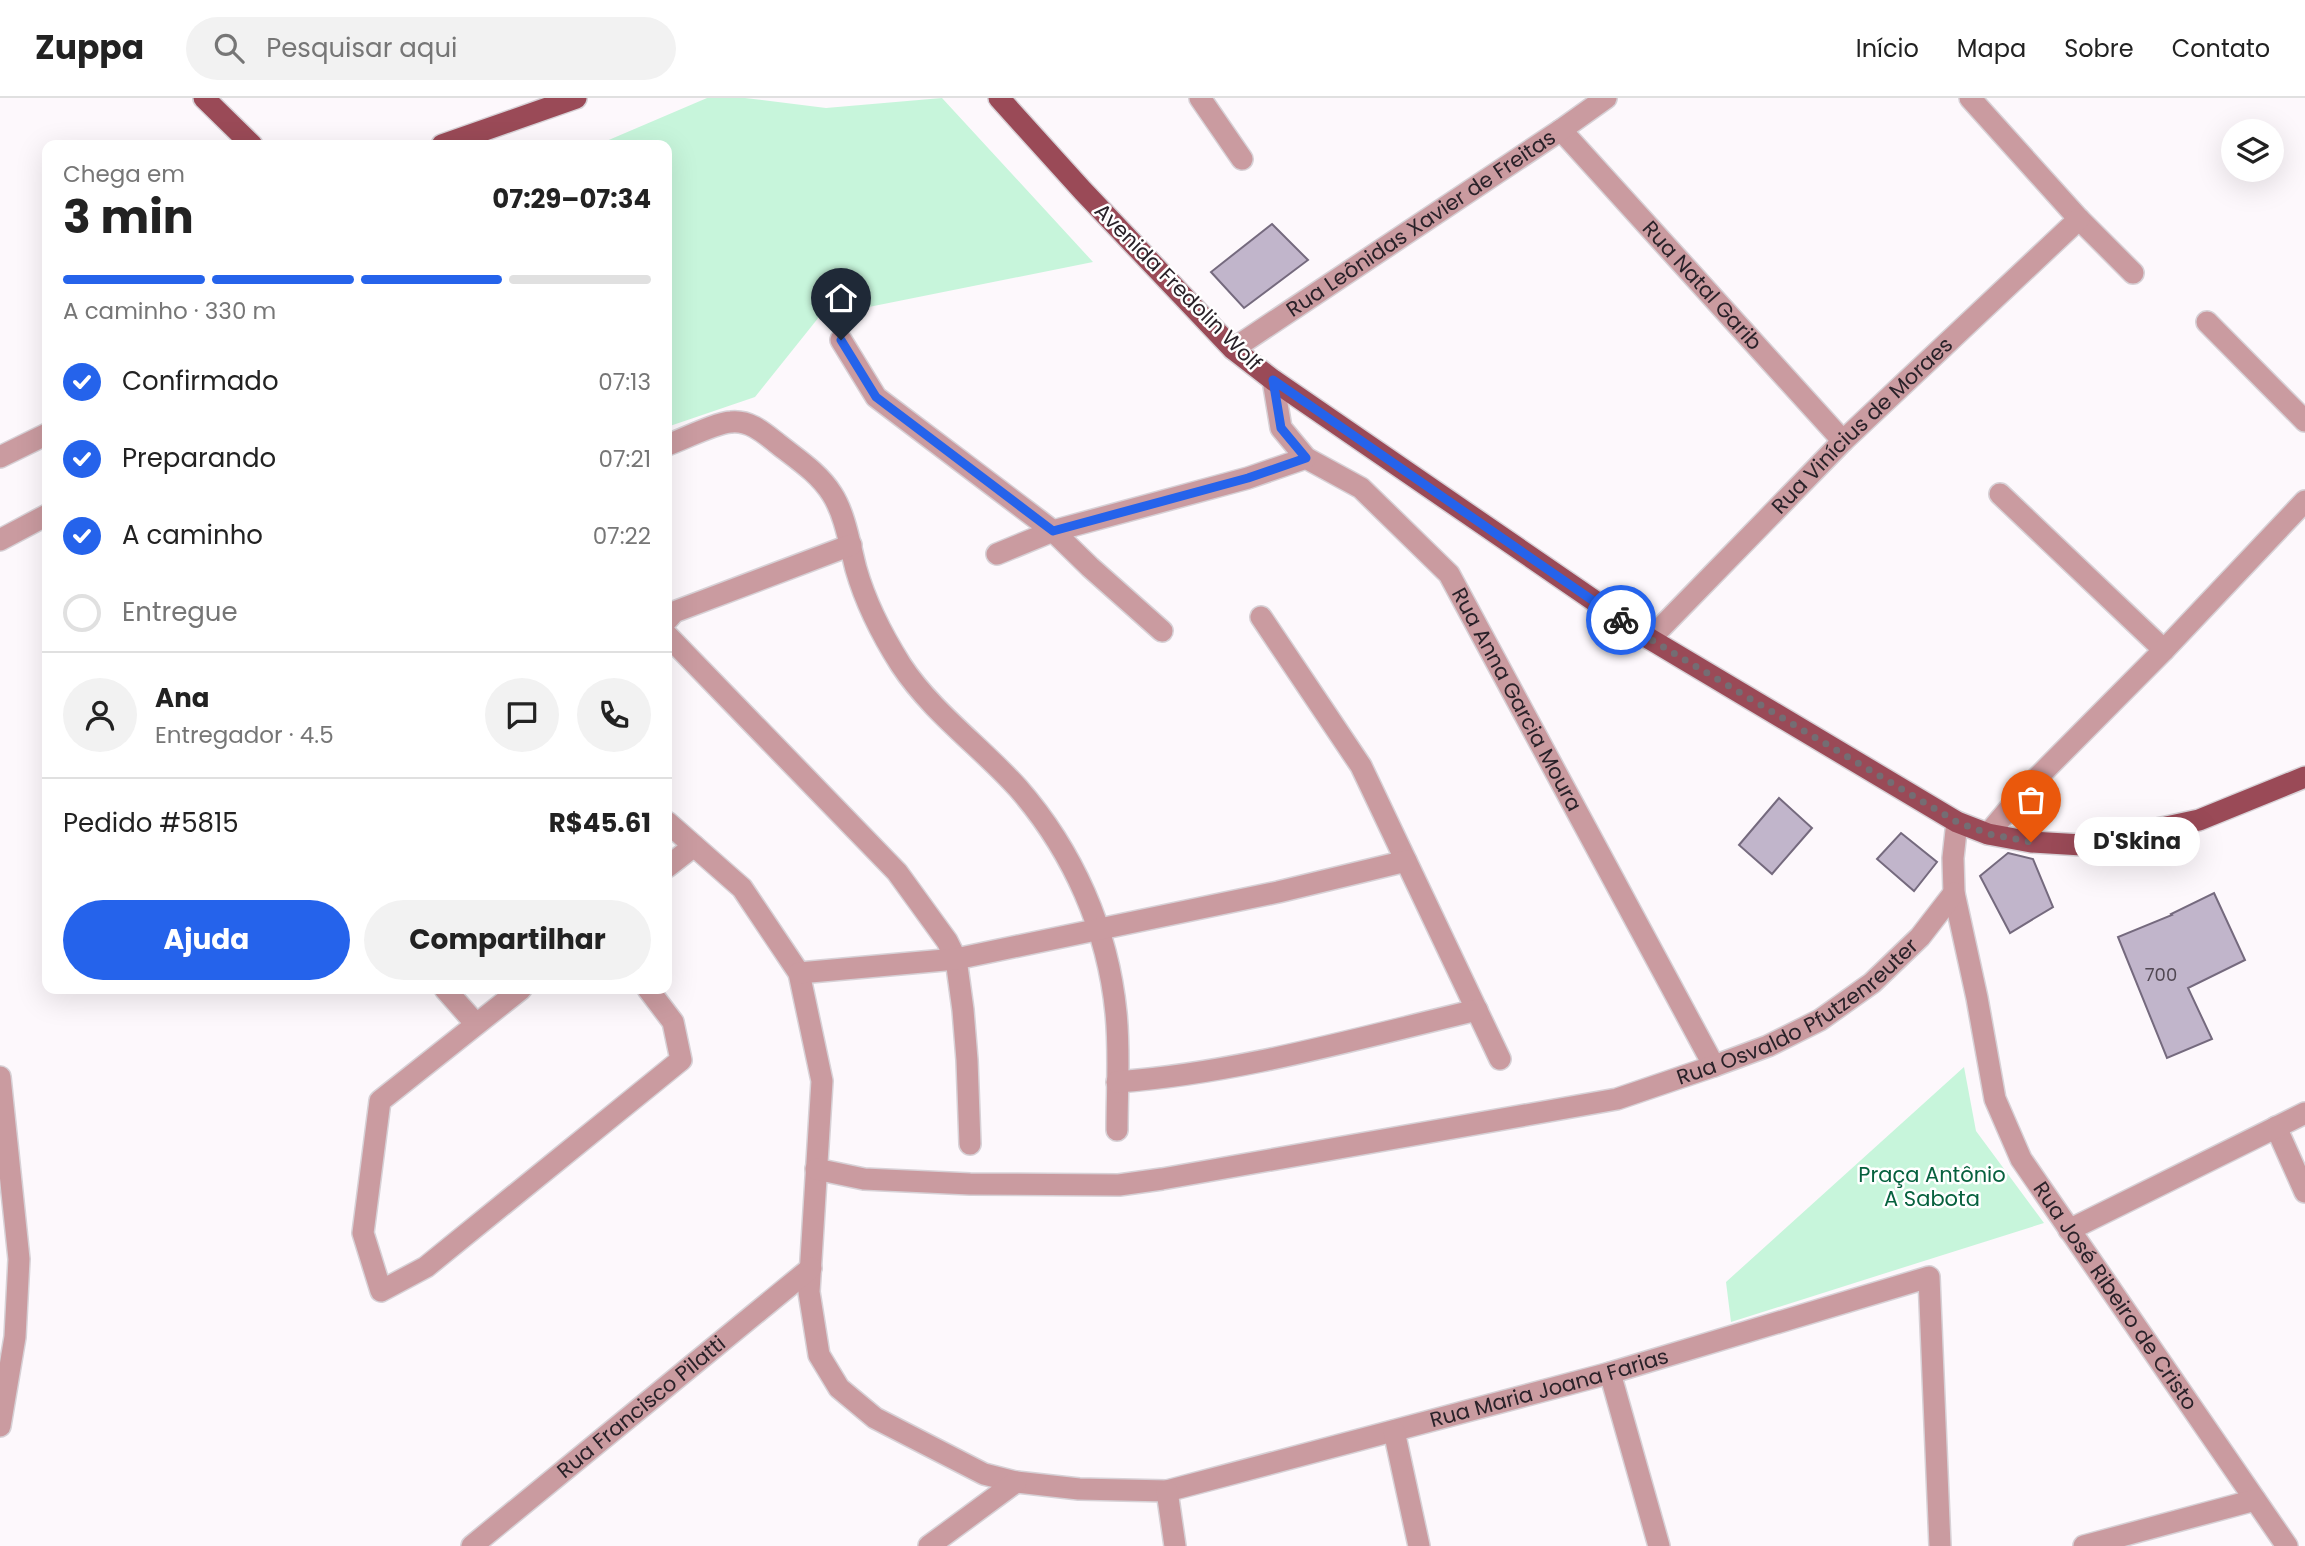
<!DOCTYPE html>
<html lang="pt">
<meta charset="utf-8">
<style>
body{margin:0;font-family:Poppins,sans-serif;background:#f2f2f2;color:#222;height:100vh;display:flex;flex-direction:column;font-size:26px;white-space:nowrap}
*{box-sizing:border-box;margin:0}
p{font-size:23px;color:#767676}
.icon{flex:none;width:38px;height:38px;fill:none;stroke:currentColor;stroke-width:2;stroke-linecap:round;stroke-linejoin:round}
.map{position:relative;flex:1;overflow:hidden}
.side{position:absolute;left:42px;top:42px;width:630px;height:854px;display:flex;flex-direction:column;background:#fff;border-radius:14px;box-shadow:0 7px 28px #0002}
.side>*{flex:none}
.buttons{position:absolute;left:2221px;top:21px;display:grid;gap:14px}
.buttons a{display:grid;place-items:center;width:63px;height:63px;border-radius:50%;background:#fff;box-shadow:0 7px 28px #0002;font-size:35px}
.pin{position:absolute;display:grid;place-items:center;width:60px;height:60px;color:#fff;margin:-72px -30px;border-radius:50% 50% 50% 0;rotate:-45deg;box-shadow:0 0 7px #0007}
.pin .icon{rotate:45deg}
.courier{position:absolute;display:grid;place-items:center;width:70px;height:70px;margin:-35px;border:5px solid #2563eb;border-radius:50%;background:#fff;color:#222;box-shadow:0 2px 9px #0007}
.bubble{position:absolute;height:49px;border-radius:24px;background:#fff;box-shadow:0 7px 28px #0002;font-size:23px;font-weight:700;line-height:49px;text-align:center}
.overview em{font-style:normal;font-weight:700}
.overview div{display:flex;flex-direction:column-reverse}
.overview{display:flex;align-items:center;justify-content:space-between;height:119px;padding:0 21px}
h1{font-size:46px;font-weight:700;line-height:52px}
.bar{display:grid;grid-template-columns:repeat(4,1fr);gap:10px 7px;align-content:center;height:84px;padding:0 21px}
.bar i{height:9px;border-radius:5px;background:#e0e0e0}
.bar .current{background:#2563eb}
.bar p{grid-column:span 4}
.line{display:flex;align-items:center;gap:18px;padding:0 21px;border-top:2px solid #e0e0e0}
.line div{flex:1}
.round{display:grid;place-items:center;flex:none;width:74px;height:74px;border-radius:37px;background:#f2f2f2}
ol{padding:0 21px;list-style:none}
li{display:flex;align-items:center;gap:21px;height:77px}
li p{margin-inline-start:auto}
li .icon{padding:7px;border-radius:50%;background:#2563eb;color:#fff;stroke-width:4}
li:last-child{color:#767676}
li i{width:38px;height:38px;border:4px solid #e0e0e0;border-radius:50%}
.button{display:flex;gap:14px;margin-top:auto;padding:14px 21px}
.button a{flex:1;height:80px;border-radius:42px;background:#2563eb;color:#fff;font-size:28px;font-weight:700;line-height:80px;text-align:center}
.button a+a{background:#f2f2f2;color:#222}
header{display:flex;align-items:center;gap:42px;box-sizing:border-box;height:98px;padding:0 35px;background:#fff;border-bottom:2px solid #e0e0e0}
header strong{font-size:33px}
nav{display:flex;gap:38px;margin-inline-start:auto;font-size:24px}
.search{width:490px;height:63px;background:#f2f2f2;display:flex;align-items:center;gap:18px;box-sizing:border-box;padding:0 24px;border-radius:38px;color:#767676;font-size:26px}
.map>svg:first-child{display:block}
</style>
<header>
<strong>Zuppa</strong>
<div class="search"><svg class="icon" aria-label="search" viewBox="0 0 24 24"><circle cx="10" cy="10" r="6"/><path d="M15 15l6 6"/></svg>Pesquisar aqui</div>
<nav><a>Início</a><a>Mapa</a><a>Sobre</a><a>Contato</a></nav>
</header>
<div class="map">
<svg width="2305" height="1448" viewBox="0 0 2305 1448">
<rect width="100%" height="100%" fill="#fdf8fc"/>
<g fill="#c7f5db">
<polygon points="707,0 745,0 826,10 942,0 1093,164 819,219 755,299 667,329 667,47 597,47"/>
<polygon points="1964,969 1976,1033 2044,1125 1731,1224 1726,1184"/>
</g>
<g fill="#c1b5cb" stroke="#756a7e" stroke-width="2">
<polygon points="1272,126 1308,162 1244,210 1211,174"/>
<polygon points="1779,700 1812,730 1772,776 1739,747"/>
<polygon points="1901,735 1937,764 1914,793 1877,761"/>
<polygon points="2008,755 2033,761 2053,809 2010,835 1980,778"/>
<polygon points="2214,795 2245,862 2188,890 2212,941 2167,960 2118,839 2172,817 2171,816"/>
</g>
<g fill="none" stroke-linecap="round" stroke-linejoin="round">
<g stroke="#d7d1d6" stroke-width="24">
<g id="minor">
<polyline points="1200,0 1242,61"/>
<polyline points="1970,0 2079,121 2133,175"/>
<path id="s1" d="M1561,32L1843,343"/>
<polyline points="2207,224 2305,323"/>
<polyline points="841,242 876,299 1053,433 1090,469 1162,533"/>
<path id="s2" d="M1233,251L1561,32L1606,0"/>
<path id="s3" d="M1273,282L1281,330L1306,360L1361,390L1449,476L1714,968"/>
<path d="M667,347C684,341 715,325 731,324C750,322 764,335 778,346C797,361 819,375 832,396C845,416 850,448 856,471C866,506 882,537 901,567C932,614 980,648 1018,690C1073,753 1108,832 1116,915C1120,954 1117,993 1117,1032"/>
<polyline points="0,359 47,336"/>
<polyline points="2000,396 2164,552"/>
<polyline points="0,442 47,417"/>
<polyline points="997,456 1053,433 1248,380 1306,360"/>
<polyline points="1261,519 1361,668 1500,961"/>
<polyline points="667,522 674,514 851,447"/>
<polyline points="667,537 897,774 947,843 956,861 963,912 967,962 970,1046"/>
<path id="s4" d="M1650,541L1843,343L2079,121"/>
<path id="s5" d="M667,724L742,790L799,875L822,983L809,1194L819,1257L839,1290L875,1320L984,1376L1016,1384L1079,1391L1167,1393L1610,1275L1929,1179L1940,1448"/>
<path id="s6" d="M1957,724L1953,760L1954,795L1977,900L1995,1001L2021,1061L2287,1448"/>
<polyline points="1988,736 2025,692 2164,552 2305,403"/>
<polyline points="667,769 694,748"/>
<polyline points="799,875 956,861 1278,794 1406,763"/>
<polyline points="445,891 476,926"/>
<polyline points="521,891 380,1003 363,1135 381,1193 426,1169 681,962 673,924 648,891"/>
<polyline points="0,979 19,1161 15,1239 0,1328"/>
<path d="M1117,984C1239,975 1358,940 1477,912"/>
<polyline points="2276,1029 2305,1094"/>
<path id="s7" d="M816,1071L864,1081L970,1086L1119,1087L1162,1081L1617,1001L1714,968L1768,948L1820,922L1872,885L1920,839L1954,795"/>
<polyline points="2069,1132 2305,1015"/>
<polyline points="1610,1275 1659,1448"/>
<polyline points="1394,1333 1419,1448"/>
<polyline points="1167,1393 1175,1448"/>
<path id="s8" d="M472,1448L811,1170"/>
<polyline points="929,1448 1016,1384"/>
<polyline points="2084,1448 2255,1402"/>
</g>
</g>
<g stroke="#d7d1d6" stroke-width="24">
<g id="major">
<polyline points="204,0 252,47"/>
<polyline points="999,0 1083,93 1233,251 1273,282 1650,541 1957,724 1988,736 2031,744 2082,747 2199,722 2305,679"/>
<polyline points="442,47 576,0"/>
</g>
</g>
<use href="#minor" stroke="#ca9ba0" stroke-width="21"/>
<use href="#major" stroke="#9a4a57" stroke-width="21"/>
</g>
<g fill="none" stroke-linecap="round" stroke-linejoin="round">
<polyline stroke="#746d73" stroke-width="7" stroke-dasharray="0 12.6" points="1621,522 1650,541 1957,724 1989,736 2031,744"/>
<polyline stroke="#2563eb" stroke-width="9" points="841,242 876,299 1053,433 1248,380 1306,360 1281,330 1273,282 1621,522"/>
</g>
<g text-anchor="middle" stroke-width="5" stroke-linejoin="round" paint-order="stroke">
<g font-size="18" fill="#504752">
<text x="2161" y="883">700</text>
</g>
<g font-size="21" fill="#2a2229" stroke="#fff">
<text dy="7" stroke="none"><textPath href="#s2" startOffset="226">Rua Leônidas Xavier de Freitas</textPath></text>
<text dy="7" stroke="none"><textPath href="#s1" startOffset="210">Rua Natal Garib</textPath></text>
<text transform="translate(1178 189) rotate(45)" y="7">Avenida Fredolin Wolf</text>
<text dy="7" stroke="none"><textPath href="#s4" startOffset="301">Rua Vinícius de Moraes</textPath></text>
<text dy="7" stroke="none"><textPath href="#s3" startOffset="416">Rua Anna Garcia Moura</textPath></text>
<text dy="7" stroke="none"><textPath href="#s7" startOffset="1012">Rua Osvaldo Pfutzenreuter</textPath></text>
<text dy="7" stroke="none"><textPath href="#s6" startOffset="513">Rua José Ribeiro de Cristo</textPath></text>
<text dy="7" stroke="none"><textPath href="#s5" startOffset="1376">Rua Maria Joana Farias</textPath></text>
<text dy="7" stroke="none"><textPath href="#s8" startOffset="219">Rua Francisco Pilatti</textPath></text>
</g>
<g font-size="21" fill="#06613e" stroke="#fff">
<text x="1932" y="1084">Praça Antônio<tspan x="1932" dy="24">A Sabota</tspan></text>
</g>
</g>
</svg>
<div class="buttons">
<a><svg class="icon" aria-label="layers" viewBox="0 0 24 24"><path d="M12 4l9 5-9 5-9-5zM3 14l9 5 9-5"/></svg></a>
</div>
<div class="pin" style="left:2031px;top:744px;background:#ea580c"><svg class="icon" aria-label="bag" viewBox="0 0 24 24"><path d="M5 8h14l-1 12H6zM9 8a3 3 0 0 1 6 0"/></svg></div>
<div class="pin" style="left:841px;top:242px;background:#1f2937"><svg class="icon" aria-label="home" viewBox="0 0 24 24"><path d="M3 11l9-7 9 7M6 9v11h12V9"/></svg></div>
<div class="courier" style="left:1621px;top:522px"><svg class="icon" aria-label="bike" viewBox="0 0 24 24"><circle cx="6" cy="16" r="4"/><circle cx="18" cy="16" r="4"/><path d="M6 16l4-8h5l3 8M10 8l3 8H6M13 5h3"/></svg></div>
<div class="bubble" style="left:2074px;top:719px;width:126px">D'Skina</div>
<section class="side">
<div class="overview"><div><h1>3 min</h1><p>Chega em</p></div><em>07:29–07:34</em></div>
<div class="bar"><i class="current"></i><i class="current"></i><i class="current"></i><i></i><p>A caminho · 330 m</p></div>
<ol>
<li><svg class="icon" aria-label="check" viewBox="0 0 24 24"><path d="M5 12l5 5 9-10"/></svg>Confirmado<p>07:13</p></li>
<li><svg class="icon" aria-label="check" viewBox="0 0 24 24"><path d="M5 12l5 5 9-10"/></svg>Preparando<p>07:21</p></li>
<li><svg class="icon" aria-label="check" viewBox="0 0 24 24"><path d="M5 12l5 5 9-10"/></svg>A caminho<p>07:22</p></li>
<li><i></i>Entregue</li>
</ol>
<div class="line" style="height:126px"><a class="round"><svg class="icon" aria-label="person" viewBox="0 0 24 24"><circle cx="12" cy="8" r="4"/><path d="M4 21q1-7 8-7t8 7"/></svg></a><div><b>Ana</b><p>Entregador · 4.5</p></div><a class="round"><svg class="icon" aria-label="chat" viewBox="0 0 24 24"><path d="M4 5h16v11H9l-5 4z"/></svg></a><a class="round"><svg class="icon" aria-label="phone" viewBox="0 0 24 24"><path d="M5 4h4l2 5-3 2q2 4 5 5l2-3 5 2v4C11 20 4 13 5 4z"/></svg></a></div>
<div class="line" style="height:91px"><div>Pedido #5815</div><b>R$45.61</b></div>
<div class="button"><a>Ajuda</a><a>Compartilhar</a></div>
</section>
</div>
